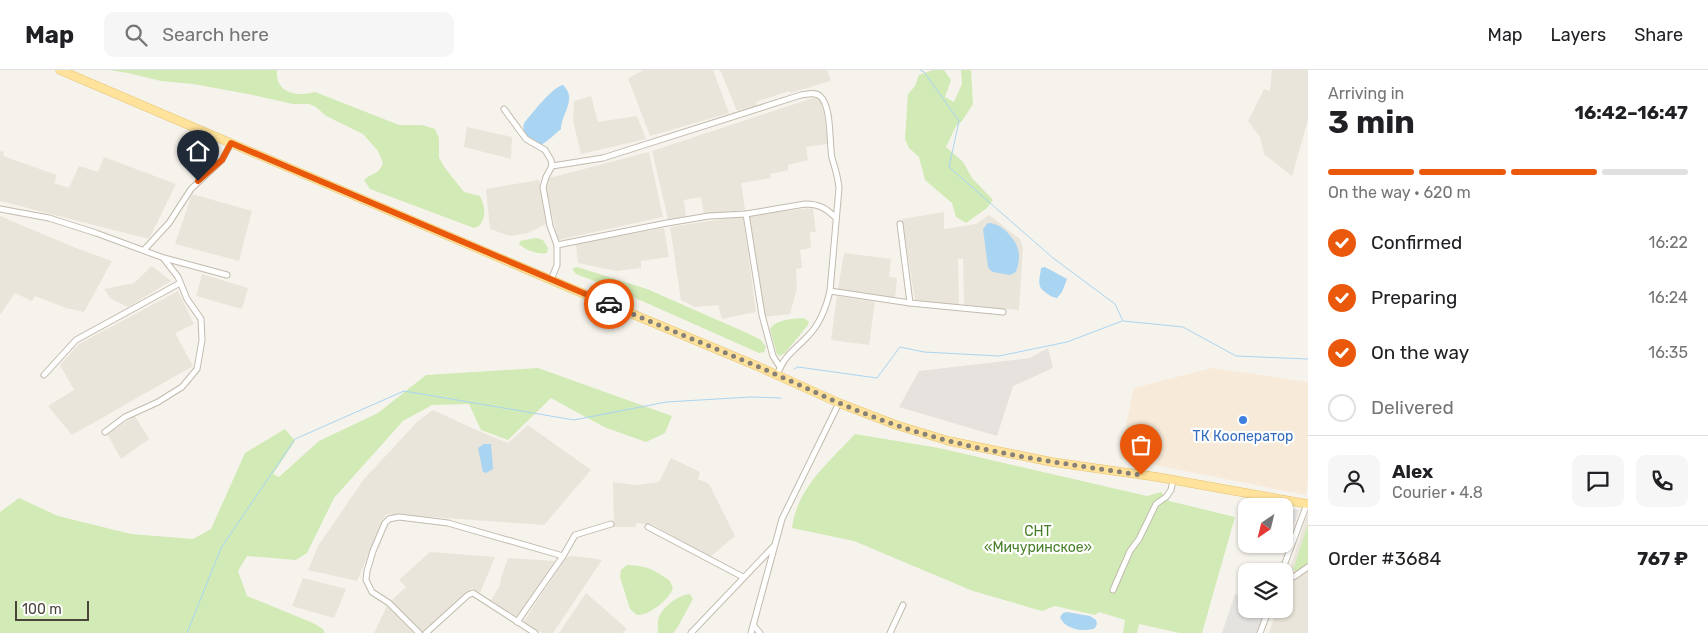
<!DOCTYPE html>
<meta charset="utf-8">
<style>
body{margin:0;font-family:Rubik,sans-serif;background:#f6f6f6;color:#202124;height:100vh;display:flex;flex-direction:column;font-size:19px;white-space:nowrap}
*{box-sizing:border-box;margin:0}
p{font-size:16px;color:#757577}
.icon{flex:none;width:28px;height:28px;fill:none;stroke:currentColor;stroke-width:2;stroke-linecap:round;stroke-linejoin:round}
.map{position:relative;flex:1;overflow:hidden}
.panel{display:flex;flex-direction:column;background:#fff;width:400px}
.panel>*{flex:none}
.needle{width:32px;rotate:215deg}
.buttons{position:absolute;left:1238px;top:428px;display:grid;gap:10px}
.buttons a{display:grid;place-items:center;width:55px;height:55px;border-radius:10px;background:#fff;box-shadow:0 1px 4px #0004;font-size:25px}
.scale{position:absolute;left:15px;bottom:12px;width:74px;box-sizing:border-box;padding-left:5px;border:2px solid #4b4439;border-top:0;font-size:14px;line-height:18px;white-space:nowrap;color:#4b4439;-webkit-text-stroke:4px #fff;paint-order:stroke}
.pin{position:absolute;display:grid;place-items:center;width:42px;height:42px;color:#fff;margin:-51px -21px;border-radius:50% 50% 50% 0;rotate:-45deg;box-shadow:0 0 5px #0007}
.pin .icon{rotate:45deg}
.courier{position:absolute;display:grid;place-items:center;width:50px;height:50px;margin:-25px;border:4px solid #ea580c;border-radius:50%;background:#fff;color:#222;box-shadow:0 1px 6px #0007}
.summary em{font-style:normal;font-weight:700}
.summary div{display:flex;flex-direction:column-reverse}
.summary{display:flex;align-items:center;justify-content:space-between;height:85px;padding:0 20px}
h1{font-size:32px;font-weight:700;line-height:38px}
.bar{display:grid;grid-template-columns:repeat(4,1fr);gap:8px 5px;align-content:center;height:60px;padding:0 20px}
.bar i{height:6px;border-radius:4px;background:#e0e0e0}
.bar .on{background:#ea580c}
.bar p{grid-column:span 4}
.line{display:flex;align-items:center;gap:12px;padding:0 20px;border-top:1px solid #e0e0e0}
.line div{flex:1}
.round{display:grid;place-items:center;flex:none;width:52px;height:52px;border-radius:10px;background:#f6f6f6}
ol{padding:0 20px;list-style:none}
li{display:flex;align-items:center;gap:15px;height:55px}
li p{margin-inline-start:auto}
li .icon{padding:5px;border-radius:50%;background:#ea580c;color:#fff;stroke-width:4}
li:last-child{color:#757577}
li i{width:28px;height:28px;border:2px solid #e0e0e0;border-radius:50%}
header{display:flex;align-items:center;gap:30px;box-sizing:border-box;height:70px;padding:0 25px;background:#fff;border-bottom:1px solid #e0e0e0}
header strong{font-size:24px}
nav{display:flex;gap:28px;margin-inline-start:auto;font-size:18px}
.search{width:350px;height:45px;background:#f6f6f6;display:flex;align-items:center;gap:12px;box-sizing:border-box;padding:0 18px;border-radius:10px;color:#757577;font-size:19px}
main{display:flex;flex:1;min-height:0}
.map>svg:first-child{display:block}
</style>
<header>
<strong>Map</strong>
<div class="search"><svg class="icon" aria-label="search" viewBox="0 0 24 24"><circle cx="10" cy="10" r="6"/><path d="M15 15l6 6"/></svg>Search here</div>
<nav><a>Map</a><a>Layers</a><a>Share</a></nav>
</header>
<main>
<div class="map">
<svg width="1308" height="563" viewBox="0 0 1308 563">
<rect width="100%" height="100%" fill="#f6f3ec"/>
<g fill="#eae5da">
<polygon points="644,0 713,0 729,43 650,66 628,8"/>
<polygon points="720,0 827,0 831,11 790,23 789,21 756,32 757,35 737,41"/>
<polygon points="1272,0 1308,0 1308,50 1292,106 1264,84 1260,67 1248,51 1264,19 1270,21"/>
<polygon points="591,26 598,52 637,46 646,69 581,84 573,51 574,31"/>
<polygon points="816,27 821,31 824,44 828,74 806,77 808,90 788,95 788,100 770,104 771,108 741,113 745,140 704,144 701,127 684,130 686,147 668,149 652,81"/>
<polygon points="467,57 512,67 511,89 464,77"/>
<polygon points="0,81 4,82 3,86 57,105 54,113 69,118 79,96 98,102 104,87 176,114 149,169 0,131"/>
<polygon points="649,82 663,147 558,170 546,120 549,108"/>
<polygon points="539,110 546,154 528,163 510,166 490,159 486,119"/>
<polygon points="192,124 252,141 239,191 175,174"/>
<polygon points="813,138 816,162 810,162 811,178 800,180 802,198 796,199 797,218 790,244 765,247 749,145"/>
<polygon points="944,142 944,159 976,154 989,145 1020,169 1023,178 1019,240 964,235 963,189 958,189 959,235 915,230 902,149"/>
<polygon points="0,146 76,178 112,191 84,242 66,238 35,226 32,231 15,223 0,245"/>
<polygon points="743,146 756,242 722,249 718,235 695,237 681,230 670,157"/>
<polygon points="664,158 669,187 641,191 641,198 616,201 578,193 576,174"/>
<polygon points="844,183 891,189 889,207 897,208 895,228 838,219"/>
<polygon points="152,196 171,211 128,237 111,229 104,219 134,213"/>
<polygon points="202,204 248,218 242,239 196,226"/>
<polygon points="178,221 194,254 175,263 193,296 72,365 48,336 74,320 60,295 79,274"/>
<polygon points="837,226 875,232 869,275 831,270"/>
<polygon points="433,340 474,359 508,373 528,355 591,400 544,455 387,444 384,447 357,511 308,500 318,476 364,409 418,351"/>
<polygon points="135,346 149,369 121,389 107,364"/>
<polygon points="671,388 700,402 698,409 709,414 735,466 710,487 653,455 636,453 636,457 614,457 613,412 636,415 659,412"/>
<polygon points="1308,442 1308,563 1269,563 1277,539 1284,539 1284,517"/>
<polygon points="430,482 495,487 480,523 472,518 425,561 421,561 391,531 406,517 399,510"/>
<polygon points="570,486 591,488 602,490 553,563 542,563 523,552 566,488"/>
<polygon points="508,488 555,491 516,548 491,530 500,515 501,508"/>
<polygon points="303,508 346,519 334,548 292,536"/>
<polygon points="586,523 627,559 623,563 559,563"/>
<polygon points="387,536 415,563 374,563"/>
</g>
<polygon fill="#f7ead8" points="1212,298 1308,312 1308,410 1306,425 1119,388 1134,318"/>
<polygon fill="#e6e2dd" points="1048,278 1053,298 1013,316 997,366 899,337 919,301 1030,288"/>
<g fill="#d2eab5">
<path d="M109,0H277C275,23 296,27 315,22L399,55H422L435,59L439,68V88L445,98L464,122L480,126C485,137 487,146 479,156L474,158L370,119L364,110C372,102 378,106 383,93L378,81L363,64L326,46L316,37L309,34H293L248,24L193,14L161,11L128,3Z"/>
<polygon points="933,0 944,0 951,10 945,27 954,32 962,14 961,0 971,0 973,34 962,51 956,56 946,77 963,92 972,108 993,130 987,138 966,153 956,147 952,133 925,110 919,87 909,78 905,69 908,24 915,16 919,5"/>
<path d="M536,168L543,170L548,178L547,183C539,185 525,180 519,174L520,171Z"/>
<polygon points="577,197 647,219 747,263 761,270 766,277 764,282 759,283 613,218 576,204 572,199"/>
<path d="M804,248L809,252L808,255L785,283L780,286L777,284L770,259C776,249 793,249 804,248Z"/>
<polygon points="538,298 672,346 665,363 646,372 604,357 551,328 508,370 481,360 469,334 432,335 403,351 334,428 307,483 296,490 247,486 238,501 247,526 313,553 323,559 325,563 0,563 0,442 19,428 58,446 131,464 193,469 211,459 245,383 285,359 295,371 273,404 279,407 319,371 378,343 426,305"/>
<path d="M855,364L939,378L1147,426L1161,422L1169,431L1235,447L1202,563H1180L1139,554L1137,563H1123L1125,550L1099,542L1095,545L1055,536L1042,541L973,521L854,471L792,458C797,418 829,392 855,364Z"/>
<polygon points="1308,454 1308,493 1300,501 1293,500"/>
<path d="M627,495C648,496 653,499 670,511L673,519C667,531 650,545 637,545L630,539L620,507L621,500Z"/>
<path d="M690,524L693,529L677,558L673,563H658C658,558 657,552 659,547C663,536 679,525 690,524Z"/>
</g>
<g fill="#e5e3e0">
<polygon points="1284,437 1299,440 1293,459 1284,457"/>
<polygon points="1235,524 1246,528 1246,539 1266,539 1257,563 1222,563"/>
</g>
<g fill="#a9d4f2">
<path d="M563,15C578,29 561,44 561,59C557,62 546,73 541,75C532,69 521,65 524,53C533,43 551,18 563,15Z"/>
<path d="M988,153C995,153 1000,156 1006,161C1019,174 1022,184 1016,202L1010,205L993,202L990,200L988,197L983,159Z"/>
<path d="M1045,197L1067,209L1062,222L1057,228C1051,227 1049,225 1045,222C1036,216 1040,208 1041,198Z"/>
<polygon points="484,374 491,374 493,399 486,403 483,402 478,378"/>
<path d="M1067,542L1090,546L1096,550L1097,554L1095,558C1084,563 1064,559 1060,547L1063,543Z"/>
</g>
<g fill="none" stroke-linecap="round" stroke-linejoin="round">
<g stroke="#a9d4f2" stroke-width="1">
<polyline points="920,0 924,2 959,51 949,97 1053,188 1115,234 1123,251 1183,257 1236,286 1308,289"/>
<polyline points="794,299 798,297 877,308 900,277 924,282 999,286 1067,272 1122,251"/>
<polyline points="187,563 221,478 295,369 404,321 574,350 666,332 751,327 781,328"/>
</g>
<g stroke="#c2bbae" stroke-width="7">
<g id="minor">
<polyline points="504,39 526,69 545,80 551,90 552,96 546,107 543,117 550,156 557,175 557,195 551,210"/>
<path d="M552,96L603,88L801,25C808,24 815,22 820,26C832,37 829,72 832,88C835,98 838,107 839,118L830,221C826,238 820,254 808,266C793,282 786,283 777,305"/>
<polyline points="0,139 49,148 96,163 164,188 227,205"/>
<polyline points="746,144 762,245 773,286 780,297"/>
<polyline points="900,154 910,233"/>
<path d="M557,175L667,153L709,146L746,144L805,134C819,134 826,138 836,148"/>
<polyline points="144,180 169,153 191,119 222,90 231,73"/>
<polyline points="830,221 910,233 1003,242"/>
<polyline points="44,305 76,270 180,213"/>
<polyline points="105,362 125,347 158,332 182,317 197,299 202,270 201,249 187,229 178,207 164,189"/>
<polyline points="648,457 743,507"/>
<polyline points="1282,501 1307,434"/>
<polyline points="1284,509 1295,506 1308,497"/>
<polyline points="1113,520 1130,481 1139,469 1156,434 1166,427 1171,420 1173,410"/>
<polyline points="517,552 563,486 575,465 611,454"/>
<polyline points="754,556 760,563"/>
<polyline points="419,563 389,533 372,522 366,510 367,501 373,481 385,453 389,449 399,447 448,453 563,486"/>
<polyline points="426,563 468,525 473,523 535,563"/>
<polyline points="691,563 774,476"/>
<polyline points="751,563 782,449 839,333"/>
<polyline points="890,563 903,535"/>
<polyline points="1260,563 1269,539"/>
</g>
</g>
<g stroke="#e6c16a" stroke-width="9">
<polyline id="primary" points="60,0 563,215 757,296 839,333 896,355 949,371 1052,392 1157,407 1308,434"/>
</g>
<use href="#minor" stroke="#fff" stroke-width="5"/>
<use href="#primary" stroke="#ffe39c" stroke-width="8"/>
</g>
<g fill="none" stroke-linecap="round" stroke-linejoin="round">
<path stroke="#878178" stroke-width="5" stroke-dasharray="0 9" d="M609,234C661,256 714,278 766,300C809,319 851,340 896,355C973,382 1060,393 1141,405"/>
<polyline stroke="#ea580c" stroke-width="6" points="198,111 222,90 231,73 609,234"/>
</g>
<circle fill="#3f7fe0" stroke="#fff" stroke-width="2" cx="1243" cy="350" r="5"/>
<g text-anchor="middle" stroke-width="4.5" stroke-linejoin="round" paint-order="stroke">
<g font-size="14" fill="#366cbe" stroke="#fff">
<text x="1243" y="371">ТК Кооператор</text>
</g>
<g font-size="14" fill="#4a7f2a" stroke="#fff">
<text x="1038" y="466">СНТ<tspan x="1038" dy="16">«Мичуринское»</tspan></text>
</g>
</g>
</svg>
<div class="buttons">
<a><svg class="needle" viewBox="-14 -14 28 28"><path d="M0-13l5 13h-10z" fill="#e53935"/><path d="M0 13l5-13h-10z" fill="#757577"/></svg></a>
<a><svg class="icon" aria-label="layers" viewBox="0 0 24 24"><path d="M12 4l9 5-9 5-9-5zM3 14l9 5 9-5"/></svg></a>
</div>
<div class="scale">100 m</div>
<div class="pin" style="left:1141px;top:405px;background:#ea580c"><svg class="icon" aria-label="bag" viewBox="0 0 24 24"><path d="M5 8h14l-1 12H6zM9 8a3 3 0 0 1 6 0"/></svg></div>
<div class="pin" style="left:198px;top:111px;background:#1f2937"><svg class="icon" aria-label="home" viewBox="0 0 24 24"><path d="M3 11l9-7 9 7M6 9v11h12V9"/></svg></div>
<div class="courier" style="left:609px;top:234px"><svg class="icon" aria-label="car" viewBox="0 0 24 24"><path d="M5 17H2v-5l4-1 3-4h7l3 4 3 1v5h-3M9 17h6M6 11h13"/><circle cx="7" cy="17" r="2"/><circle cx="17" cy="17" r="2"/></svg></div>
</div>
<section class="panel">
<div class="summary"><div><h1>3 min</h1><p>Arriving in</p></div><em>16:42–16:47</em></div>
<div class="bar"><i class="on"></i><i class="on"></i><i class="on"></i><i></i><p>On the way · 620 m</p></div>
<ol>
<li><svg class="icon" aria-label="check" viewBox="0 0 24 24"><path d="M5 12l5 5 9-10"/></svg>Confirmed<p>16:22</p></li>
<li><svg class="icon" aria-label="check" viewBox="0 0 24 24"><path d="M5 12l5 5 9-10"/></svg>Preparing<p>16:24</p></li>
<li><svg class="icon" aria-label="check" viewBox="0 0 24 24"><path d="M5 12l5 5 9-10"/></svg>On the way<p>16:35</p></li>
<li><i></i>Delivered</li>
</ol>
<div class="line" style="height:90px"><a class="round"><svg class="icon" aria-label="person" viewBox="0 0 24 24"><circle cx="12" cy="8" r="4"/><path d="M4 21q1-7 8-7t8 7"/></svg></a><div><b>Alex</b><p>Courier · 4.8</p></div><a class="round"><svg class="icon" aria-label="chat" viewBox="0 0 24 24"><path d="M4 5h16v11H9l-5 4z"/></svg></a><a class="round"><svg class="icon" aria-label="phone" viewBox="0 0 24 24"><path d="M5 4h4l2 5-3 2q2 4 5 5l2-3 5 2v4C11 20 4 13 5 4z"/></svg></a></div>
<div class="line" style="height:65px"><div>Order #3684</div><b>767 ₽</b></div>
</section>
</main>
